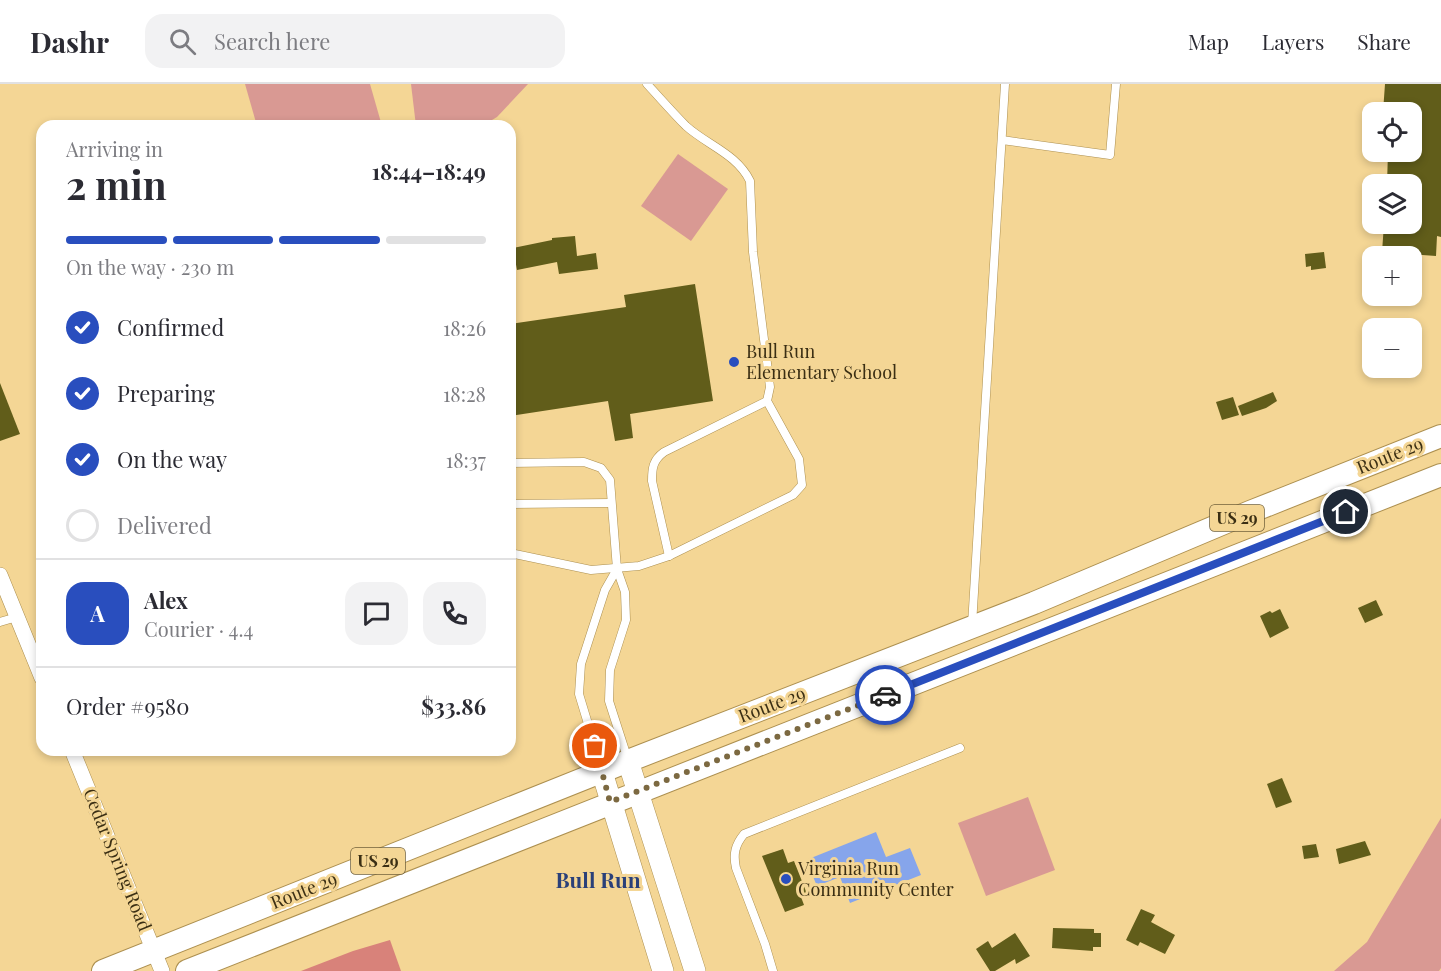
<!DOCTYPE html>
<meta charset="utf-8">
<style>
body{margin:0;font-family:"Playfair Display",serif;background:#f2f2f3;color:#2b2b33;height:100vh;display:flex;flex-direction:column;font-size:22px;white-space:nowrap}
*{box-sizing:border-box;margin:0}
p{font-size:20px;color:#7c7c81}
.icon{flex:none;width:33px;height:33px;fill:none;stroke:currentColor;stroke-width:2;stroke-linecap:round;stroke-linejoin:round}
.map{position:relative;flex:1;overflow:hidden}
.panel{position:absolute;left:36px;top:36px;width:480px;height:636px;display:flex;flex-direction:column;background:#fff;border-radius:18px;box-shadow:0 3px 9px #0003}
.panel>*{flex:none}
.controls{position:absolute;left:1362px;top:18px;display:grid;gap:12px}
.controls a{display:grid;place-items:center;width:60px;height:60px;border-radius:12px;background:#fff;box-shadow:0 3px 9px #0003;font-size:30px}
.pin{position:absolute;display:grid;place-items:center;width:51px;height:51px;color:#fff;margin:-26px;border:3px solid #fff;border-radius:50%;box-shadow:0 2px 6px #0007}
.courier{position:absolute;display:grid;place-items:center;width:60px;height:60px;margin:-30px;border:4px solid #294ebe;border-radius:50%;background:#fff;color:#222;box-shadow:0 2px 8px #0007}
.head em{font-style:normal;font-weight:700}
.head div{display:flex;flex-direction:column-reverse}
.head{display:flex;align-items:center;justify-content:space-between;height:102px;padding:0 30px}
h1{font-size:39px;font-weight:700;line-height:45px}
.bar{display:grid;grid-template-columns:repeat(4,1fr);gap:9px 6px;align-content:center;height:72px;padding:0 30px}
.bar i{height:8px;border-radius:4px;background:#e1e1e2}
.bar .selected{background:#294ebe}
.bar p{grid-column:span 4}
.line{display:flex;align-items:center;gap:15px;padding:0 30px;border-top:2px solid #e1e1e2}
.line div{flex:1}
.round{display:grid;place-items:center;flex:none;width:63px;height:63px;border-radius:18px;background:#f2f2f3}
ol{padding:0 30px;list-style:none}
li{display:flex;align-items:center;gap:18px;height:66px}
li p{margin-inline-start:auto}
li .icon{padding:6px;border-radius:50%;background:#294ebe;color:#fff;stroke-width:4}
li:last-child{color:#7c7c81}
li i{width:33px;height:33px;border:3px solid #e1e1e2;border-radius:50%}
header{display:flex;align-items:center;gap:36px;box-sizing:border-box;height:84px;padding:0 30px;background:#fff;border-bottom:2px solid #e1e1e2}
header strong{font-size:28px}
nav{display:flex;gap:33px;margin-inline-start:auto;font-size:21px}
.search{width:420px;height:54px;background:#f2f2f3;display:flex;align-items:center;gap:15px;box-sizing:border-box;padding:0 21px;border-radius:18px;color:#7c7c81;font-size:22px}
.map>svg:first-child{display:block}
</style>
<header>
<strong>Dashr</strong>
<div class="search"><svg class="icon" aria-label="search" viewBox="0 0 24 24"><circle cx="10" cy="10" r="6"/><path d="M15 15l6 6"/></svg>Search here</div>
<nav><a>Map</a><a>Layers</a><a>Share</a></nav>
</header>
<div class="map">
<svg width="1441" height="887" viewBox="0 0 1441 887">
<rect width="100%" height="100%" fill="#f4d695"/>
<g fill="#d99993">
<polygon points="245,0 370,0 382,42 257,42"/>
<polygon points="411,0 528,0 497,33 482,42 416,42"/>
<polygon points="678,70 728,105 691,157 641,122"/>
<polygon points="1028,713 1055,786 986,812 958,739"/>
<polygon points="1441,734 1441,884 1439,887 1334,887 1367,858"/>
</g>
<polygon fill="#d8827a" points="390,856 401,887 301,887 353,867"/>
<polygon fill="#86a5eb" points="876,748 886,773 910,764 921,791 850,819 840,793 817,802 806,776"/>
<g fill="#615d1a">
<polygon points="1385,0 1441,0 1441,153 1437,152 1436,172 1382,168 1384,140 1412,140 1412,100 1387,100 1388,68 1412,68 1412,28 1383,28"/>
<polygon points="575,152 577,172 596,169 598,185 559,190 557,178 517,186 513,164 552,156 552,154"/>
<polygon points="1324,168 1326,184 1311,186 1311,182 1306,183 1305,170"/>
<polygon points="695,200 713,317 630,330 633,354 615,357 608,317 510,332 510,240 626,223 624,211"/>
<polygon points="0,299 20,350 0,357"/>
<polygon points="1273,308 1277,317 1266,324 1242,332 1238,322"/>
<polygon points="1233,313 1239,331 1222,336 1216,318"/>
<polygon points="1376,516 1383,531 1365,539 1358,524"/>
<polygon points="1280,525 1289,544 1270,554 1260,532 1270,527 1272,529"/>
<polygon points="1282,694 1292,718 1276,724 1267,700"/>
<polygon points="1365,757 1371,771 1339,780 1336,765"/>
<polygon points="1316,760 1319,773 1304,775 1302,762"/>
<polygon points="783,765 788,779 794,777 807,810 801,813 804,821 785,828 762,772"/>
<polygon points="1141,825 1155,831 1151,838 1175,851 1165,870 1140,858 1138,862 1126,856"/>
<polygon points="1053,844 1094,845 1094,849 1101,849 1101,863 1093,863 1093,867 1052,864"/>
<polygon points="1015,849 1030,872 1016,880 1015,875 995,887 990,887 976,865 988,857 992,864"/>
</g>
<g fill="none" stroke-linecap="round" stroke-linejoin="round">
<g stroke="#ad9050" stroke-width="9">
<g id="lane">
<polyline points="1002,56 1110,71 1116,0"/>
<polyline points="510,379 584,378 601,384 610,396 617,485 625,508 626,536 610,586 609,617 628,676"/>
<polyline points="510,420 611,419"/>
<path d="M510,469L591,486L639,482L669,472L793,411L802,401L799,375L767,317L770,303L753,168L750,97C737,70 707,61 686,42C673,29 660,14 647,0"/>
<path d="M669,472L652,397C652,384 653,376 664,368L767,317"/>
<polyline points="0,538 17,533"/>
<polyline points="972,541 1005,0"/>
<polyline points="602,686 579,610 581,580 605,506 617,485"/>
<path d="M773,887L765,860L736,784C733,770 735,761 744,750L960,664"/>
</g>
</g>
<g stroke="#ad9050" stroke-width="16">
<g id="street">
<polyline points="0,491 42,594"/>
<polyline points="72,666 162,887"/>
</g>
</g>
<g stroke="#ad9050" stroke-width="22">
<g id="secondary">
<polyline points="628,677 695,887"/>
<polyline points="602,688 663,887"/>
</g>
</g>
<g stroke="#ad9050" stroke-width="24">
<g id="primary">
<polyline points="103,887 628,677 1034,519 1250,428 1441,352"/>
<polyline points="187,887 1441,391"/>
</g>
</g>
<use href="#lane" stroke="#fff" stroke-width="8"/>
<use href="#street" stroke="#fff" stroke-width="15"/>
<use href="#secondary" stroke="#fff" stroke-width="21"/>
<use href="#primary" stroke="#fff" stroke-width="22"/>
</g>
<g fill="none" stroke-linecap="round" stroke-linejoin="round">
<polyline stroke="#7c6941" stroke-width="6" stroke-dasharray="0 10.8" points="595,662 610,718 885,611"/>
<polyline stroke="#294ebe" stroke-width="8" points="885,611 1346,428"/>
</g>
<g fill="#294ebe" stroke="#f4d695" stroke-width="2">
<circle cx="734" cy="278" r="6"/>
<circle cx="786" cy="795" r="6"/>
</g>
<g text-anchor="middle" stroke-width="6" stroke-linejoin="round" paint-order="stroke">
<g fill="#f4d695" stroke="#72613b" stroke-width="1.5">
<rect x="1210" y="421" width="54" height="26" rx="4.5"/>
<rect x="351" y="764" width="54" height="26" rx="4.5"/>
</g>
<g font-size="16" font-weight="bold" fill="#3b2f14">
<text x="1237" y="440">US 29</text>
<text x="378" y="783">US 29</text>
</g>
<g font-size="18" fill="#3b2f14" stroke="#f4d695" text-anchor="start">
<text x="746" y="274">Bull Run<tspan x="746" dy="21">Elementary School</tspan></text>
<text x="798" y="791">Virginia Run<tspan x="798" dy="21">Community Center</tspan></text>
</g>
<g font-size="18" fill="#3b2f14" stroke="#f4d695">
<text transform="translate(1390 372) rotate(-22)" y="6">Route 29</text>
<text transform="translate(772 621) rotate(-21)" y="6">Route 29</text>
<text transform="translate(117 776) rotate(68)" y="6">Cedar Spring Road</text>
<text transform="translate(304 807) rotate(-22)" y="6">Route 29</text>
</g>
<g font-size="21" font-weight="bold" fill="#2a4079" stroke="#f4d695">
<text x="598" y="804">Bull Run</text>
</g>
</g>
</svg>
<div class="controls">
<a><svg class="icon" aria-label="locate" viewBox="0 0 24 24"><circle cx="12" cy="12" r="6"/><path d="M12 2v4M12 18v4M2 12h4M18 12h4"/></svg></a>
<a><svg class="icon" aria-label="layers" viewBox="0 0 24 24"><path d="M12 4l9 5-9 5-9-5zM3 14l9 5 9-5"/></svg></a>
<a>+</a>
<a>−</a>
</div>
<div class="pin" style="left:595px;top:662px;background:#ea580c"><svg class="icon" aria-label="bag" viewBox="0 0 24 24"><path d="M5 8h14l-1 12H6zM9 8a3 3 0 0 1 6 0"/></svg></div>
<div class="pin" style="left:1346px;top:428px;background:#1f2937"><svg class="icon" aria-label="home" viewBox="0 0 24 24"><path d="M3 11l9-7 9 7M6 9v11h12V9"/></svg></div>
<div class="courier" style="left:885px;top:611px"><svg class="icon" aria-label="car" viewBox="0 0 24 24"><path d="M5 17H2v-5l4-1 3-4h7l3 4 3 1v5h-3M9 17h6M6 11h13"/><circle cx="7" cy="17" r="2"/><circle cx="17" cy="17" r="2"/></svg></div>
<section class="panel">
<div class="head"><div><h1>2 min</h1><p>Arriving in</p></div><em>18:44–18:49</em></div>
<div class="bar"><i class="selected"></i><i class="selected"></i><i class="selected"></i><i></i><p>On the way · 230 m</p></div>
<ol>
<li><svg class="icon" aria-label="check" viewBox="0 0 24 24"><path d="M5 12l5 5 9-10"/></svg>Confirmed<p>18:26</p></li>
<li><svg class="icon" aria-label="check" viewBox="0 0 24 24"><path d="M5 12l5 5 9-10"/></svg>Preparing<p>18:28</p></li>
<li><svg class="icon" aria-label="check" viewBox="0 0 24 24"><path d="M5 12l5 5 9-10"/></svg>On the way<p>18:37</p></li>
<li><i></i>Delivered</li>
</ol>
<div class="line" style="height:108px"><b class="round" style="background:#294ebe;color:#fff">A</b><div><b>Alex</b><p>Courier · 4.4</p></div><a class="round"><svg class="icon" aria-label="chat" viewBox="0 0 24 24"><path d="M4 5h16v11H9l-5 4z"/></svg></a><a class="round"><svg class="icon" aria-label="phone" viewBox="0 0 24 24"><path d="M5 4h4l2 5-3 2q2 4 5 5l2-3 5 2v4C11 20 4 13 5 4z"/></svg></a></div>
<div class="line" style="height:78px"><div>Order #9580</div><b>$33.86</b></div>
</section>
</div>
